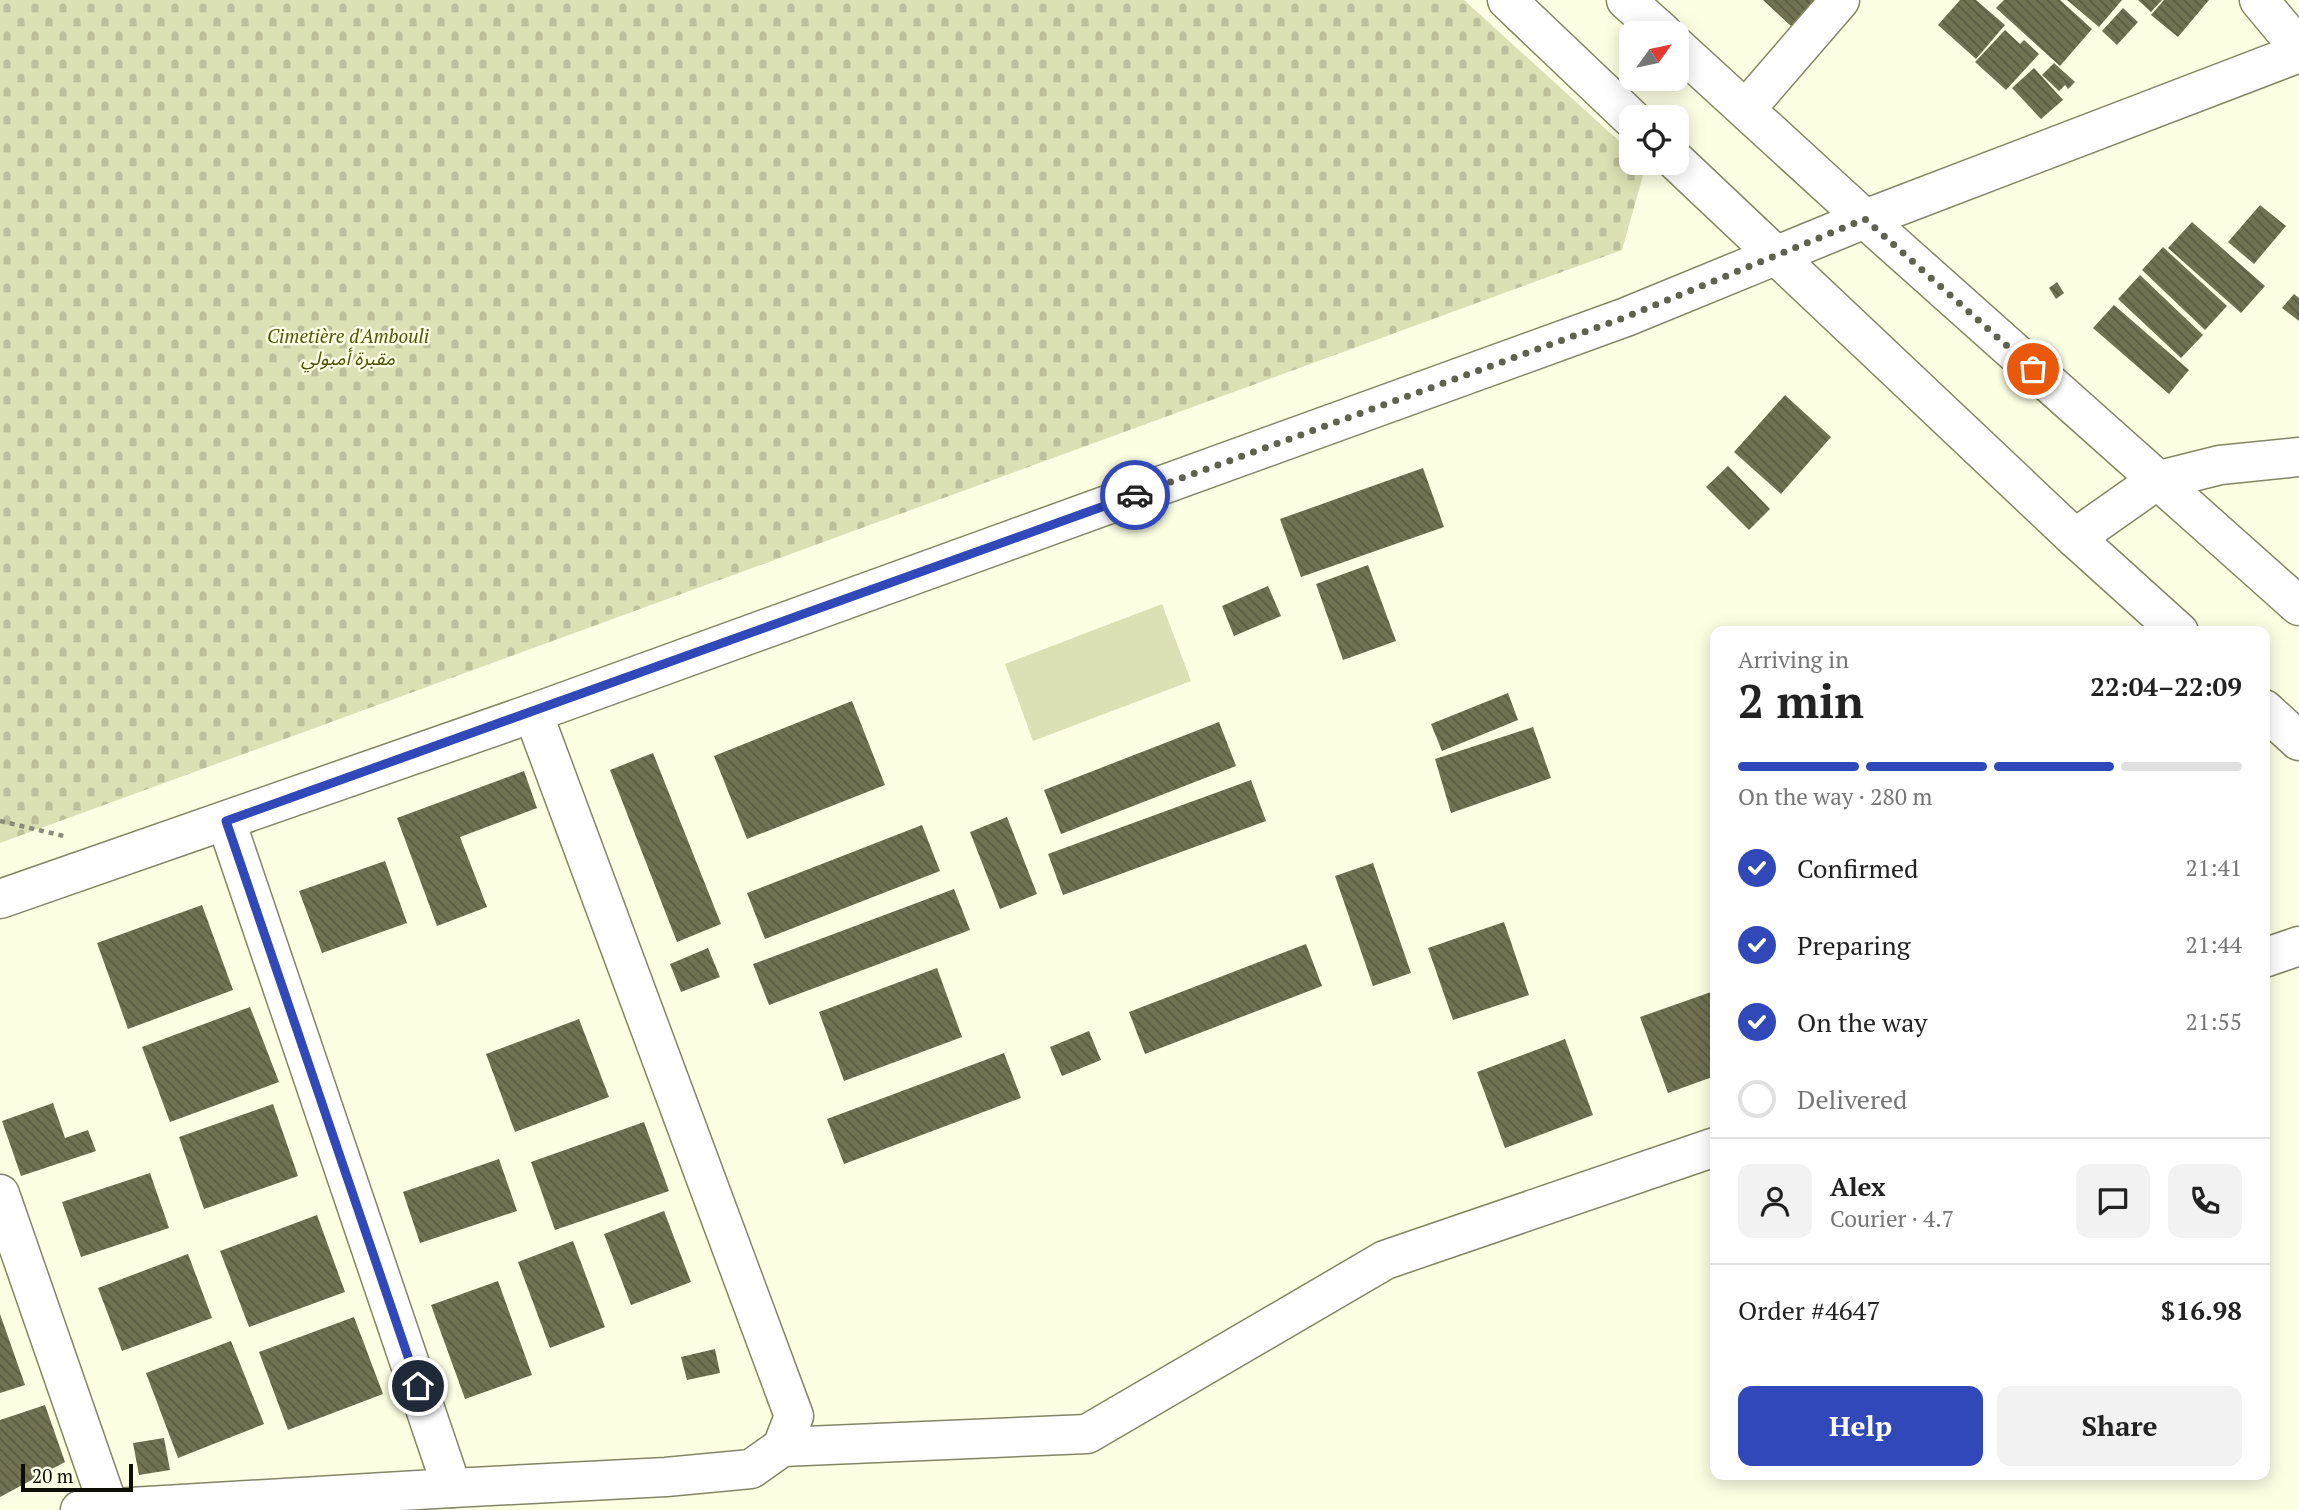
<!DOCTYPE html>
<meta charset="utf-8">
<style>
body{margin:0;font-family:"PT Serif","Noto Sans Arabic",serif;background:#f2f2f2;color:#222;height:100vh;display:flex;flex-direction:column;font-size:26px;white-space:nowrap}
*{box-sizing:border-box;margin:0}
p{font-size:23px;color:#767676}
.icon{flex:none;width:38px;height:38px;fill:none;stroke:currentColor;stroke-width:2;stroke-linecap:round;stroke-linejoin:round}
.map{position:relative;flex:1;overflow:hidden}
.sheet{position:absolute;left:1710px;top:626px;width:560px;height:854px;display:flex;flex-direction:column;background:#fff;border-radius:14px;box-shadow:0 4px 18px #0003}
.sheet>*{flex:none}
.needle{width:46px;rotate:57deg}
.tools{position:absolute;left:1619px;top:21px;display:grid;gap:14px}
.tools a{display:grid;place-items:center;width:70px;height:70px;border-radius:14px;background:#fff;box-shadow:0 4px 18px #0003;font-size:35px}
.scale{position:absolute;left:21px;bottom:18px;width:112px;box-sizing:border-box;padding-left:7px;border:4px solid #0c0d03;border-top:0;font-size:19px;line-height:24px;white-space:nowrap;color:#0c0d03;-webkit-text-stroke:5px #fcffe2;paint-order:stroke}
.pin{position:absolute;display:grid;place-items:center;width:60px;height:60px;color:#fff;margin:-30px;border:4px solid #fff;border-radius:50%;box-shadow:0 2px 7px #0007}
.courier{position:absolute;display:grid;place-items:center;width:70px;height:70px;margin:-35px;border:5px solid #3148b9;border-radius:50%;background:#fff;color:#222;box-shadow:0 2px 9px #0007}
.head em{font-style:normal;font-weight:700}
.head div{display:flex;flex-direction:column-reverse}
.head{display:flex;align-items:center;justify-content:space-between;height:119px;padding:0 28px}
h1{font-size:46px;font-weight:700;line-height:52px}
.bar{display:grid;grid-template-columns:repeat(4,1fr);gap:10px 7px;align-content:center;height:84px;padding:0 28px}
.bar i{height:9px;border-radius:5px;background:#e0e0e0}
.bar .current{background:#3148b9}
.bar p{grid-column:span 4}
.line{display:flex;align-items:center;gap:18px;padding:0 28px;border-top:2px solid #e0e0e0}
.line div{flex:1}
.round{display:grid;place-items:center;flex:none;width:74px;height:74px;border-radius:14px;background:#f2f2f2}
ol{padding:0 28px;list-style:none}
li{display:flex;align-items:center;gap:21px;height:77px}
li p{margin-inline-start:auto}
li .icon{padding:7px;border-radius:50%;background:#3148b9;color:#fff;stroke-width:4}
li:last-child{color:#767676}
li i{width:38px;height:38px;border:4px solid #e0e0e0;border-radius:50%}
.action{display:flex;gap:14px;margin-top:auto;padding:14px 28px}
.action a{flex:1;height:80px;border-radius:14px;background:#3148b9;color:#fff;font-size:28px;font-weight:700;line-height:80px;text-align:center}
.action a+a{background:#f2f2f2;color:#222}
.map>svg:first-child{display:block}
</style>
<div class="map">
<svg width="2299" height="1510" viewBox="0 0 2299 1510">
<defs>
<pattern id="cemetery-stones" width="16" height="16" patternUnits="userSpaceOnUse" patternTransform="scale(1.75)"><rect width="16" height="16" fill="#dce0b5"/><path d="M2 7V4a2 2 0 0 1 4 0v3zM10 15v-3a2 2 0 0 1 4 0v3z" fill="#bcbf9a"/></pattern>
<pattern id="building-back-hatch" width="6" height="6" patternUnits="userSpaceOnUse" patternTransform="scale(1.75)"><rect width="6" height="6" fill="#707252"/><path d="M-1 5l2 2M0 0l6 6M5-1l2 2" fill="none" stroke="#5a5c42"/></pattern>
</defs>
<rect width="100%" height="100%" fill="#fcffe2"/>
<polygon fill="#dce0b5" points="1162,604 1191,681 1033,741 1005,664"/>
<polygon fill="url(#cemetery-stones)" points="0,0 1464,0 1631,152 1631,163 1643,163 1646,165 1622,250 0,843"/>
<g fill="url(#building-back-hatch)">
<polygon points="1763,0 1814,0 1791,26"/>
<polygon points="1960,0 1976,0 2005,25 1976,59 1938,25"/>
<polygon points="2004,0 2060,0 2092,29 2060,66 1996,8"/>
<polygon points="2067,0 2122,0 2099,27"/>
<polygon points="2138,0 2162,0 2151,12"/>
<polygon points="2164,0 2209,0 2178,37 2151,15"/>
<polygon points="2123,8 2138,22 2117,45 2102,31"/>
<polygon points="2005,30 2020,44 2024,40 2039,54 2006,90 1975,62"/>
<polygon points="2054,63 2075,82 2068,89 2065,85 2059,91 2042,75"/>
<polygon points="2034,68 2063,100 2041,119 2012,88"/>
<polygon points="2260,205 2286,226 2254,264 2228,242"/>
<polygon points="2192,222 2265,286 2241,313 2168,248"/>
<polygon points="2163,247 2227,306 2205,330 2142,270"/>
<polygon points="2140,275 2203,335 2181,358 2118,299"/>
<polygon points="2057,282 2064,293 2056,299 2049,288"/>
<polygon points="2294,294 2299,298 2299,321 2282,308"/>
<polygon points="2114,305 2189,370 2169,394 2093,328"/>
<polygon points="1785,395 1831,437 1781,494 1734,452"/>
<polygon points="1728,466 1770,509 1749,530 1706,487"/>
<polygon points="1423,468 1444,527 1301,577 1280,519"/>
<polygon points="1368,565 1396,641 1343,660 1316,584"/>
<polygon points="1268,586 1281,616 1234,636 1222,606"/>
<polygon points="1508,693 1518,720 1442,751 1431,724"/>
<polygon points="852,701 885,785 747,839 714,756"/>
<polygon points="1219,722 1236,766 1061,834 1044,790"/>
<polygon points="1533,727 1551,778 1451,813 1435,759"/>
<polygon points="653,753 721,924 677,942 610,770"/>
<polygon points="524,771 537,808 460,837 487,907 437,926 397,818"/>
<polygon points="1251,780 1266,821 1063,895 1048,854"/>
<polygon points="1007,817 1037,894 1000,909 970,832"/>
<polygon points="922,825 940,871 765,939 747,893"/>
<polygon points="385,861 407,923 322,953 299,891"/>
<polygon points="1373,863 1411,973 1373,986 1335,876"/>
<polygon points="954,889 970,930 769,1005 753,964"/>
<polygon points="202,905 233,990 128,1029 97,943"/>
<polygon points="1504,922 1529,995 1453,1020 1428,948"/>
<polygon points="1306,944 1322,986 1145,1054 1129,1012"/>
<polygon points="708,948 720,977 681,992 670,964"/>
<polygon points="937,968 962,1037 844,1081 819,1012"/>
<polygon points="1714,991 1715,1076 1668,1093 1640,1017"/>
<polygon points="250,1007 279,1082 170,1122 142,1047"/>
<polygon points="579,1019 609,1097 515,1132 486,1054"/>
<polygon points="1089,1031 1101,1060 1062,1076 1050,1047"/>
<polygon points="1565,1039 1593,1115 1505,1148 1477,1072"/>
<polygon points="1004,1053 1021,1098 844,1164 827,1119"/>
<polygon points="53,1103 65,1138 88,1130 96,1151 21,1176 2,1121"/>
<polygon points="273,1104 298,1176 204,1209 179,1137"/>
<polygon points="644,1122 669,1191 555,1230 531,1162"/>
<polygon points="499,1159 517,1211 420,1243 403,1192"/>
<polygon points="150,1173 169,1228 81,1257 62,1202"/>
<polygon points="664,1211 691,1282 631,1305 604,1234"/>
<polygon points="317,1215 345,1292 249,1327 220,1251"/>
<polygon points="573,1241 605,1327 550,1348 518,1262"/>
<polygon points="188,1254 212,1318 122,1351 98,1288"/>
<polygon points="498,1281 532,1375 465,1399 431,1305"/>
<polygon points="0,1314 25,1385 0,1393"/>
<polygon points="354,1317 383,1394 288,1430 259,1352"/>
<polygon points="231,1341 264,1424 178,1458 146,1373"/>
<polygon points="715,1349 720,1373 687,1380 681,1357"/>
<polygon points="45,1405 65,1462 0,1497 0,1420"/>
<polygon points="164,1438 170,1470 139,1475 133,1443"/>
</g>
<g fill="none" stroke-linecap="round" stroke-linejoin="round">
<g stroke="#838665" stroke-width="41">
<g id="street">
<polyline points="2259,0 2299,48"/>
<polyline points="1746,109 1840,0"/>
<polyline points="2075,538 2156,481 2220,465 2299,457"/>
<polyline points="2264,958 2299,946"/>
<polyline points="0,1194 109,1508"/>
<polyline points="782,1447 1087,1434 1385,1260 1715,1147"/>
<polyline points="452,1488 666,1477 751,1469 782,1447 794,1416 533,713"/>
<polyline points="80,1510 452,1488 226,821"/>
</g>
</g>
<g stroke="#838665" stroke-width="41">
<g id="secondary">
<polyline points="1507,0 1631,118"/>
<polyline points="1626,0 1663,33"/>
<polyline points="1676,46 1865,219 2299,606"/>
<polyline points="1676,161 2075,538 2179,632"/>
<polyline points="2264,709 2299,741"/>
<polyline points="0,899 533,713 1626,317 1865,219 2299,53"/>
</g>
</g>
<polyline stroke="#8a8c78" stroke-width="4.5" stroke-dasharray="5 5" stroke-linecap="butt" points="0,821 64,836"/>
<use href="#street" stroke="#fff" stroke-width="38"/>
<use href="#secondary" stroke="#fff" stroke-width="38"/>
</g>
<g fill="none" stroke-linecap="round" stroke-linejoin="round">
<polyline stroke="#606251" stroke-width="7" stroke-dasharray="0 12.6" points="1135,495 1626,317 1865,219 2033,369"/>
<polyline stroke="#3148b9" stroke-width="9" points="418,1386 226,821 1135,495"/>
</g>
<g text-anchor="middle" stroke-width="5" stroke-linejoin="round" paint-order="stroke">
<g font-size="19" font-style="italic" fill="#50520e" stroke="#fcffe2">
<text x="348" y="343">Cimetière d'Ambouli<tspan x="348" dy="22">مقبرة أمبولي</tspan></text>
</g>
</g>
</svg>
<div class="tools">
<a><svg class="needle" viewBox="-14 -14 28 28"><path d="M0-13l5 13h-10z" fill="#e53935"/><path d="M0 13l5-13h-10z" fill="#767676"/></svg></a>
<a><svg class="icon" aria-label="locate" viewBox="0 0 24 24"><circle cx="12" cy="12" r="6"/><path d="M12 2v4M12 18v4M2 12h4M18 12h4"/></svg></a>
</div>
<div class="scale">20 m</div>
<div class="pin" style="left:2033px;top:369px;background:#ea580c"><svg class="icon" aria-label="bag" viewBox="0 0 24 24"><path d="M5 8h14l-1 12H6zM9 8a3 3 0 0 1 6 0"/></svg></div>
<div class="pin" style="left:418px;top:1386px;background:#1f2937"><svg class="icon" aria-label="home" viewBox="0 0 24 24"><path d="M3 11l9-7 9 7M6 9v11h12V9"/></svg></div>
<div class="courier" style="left:1135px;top:495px"><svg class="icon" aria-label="car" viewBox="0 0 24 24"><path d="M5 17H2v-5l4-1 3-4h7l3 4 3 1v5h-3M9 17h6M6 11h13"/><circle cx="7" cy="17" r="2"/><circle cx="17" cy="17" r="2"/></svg></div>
<section class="sheet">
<div class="head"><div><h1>2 min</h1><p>Arriving in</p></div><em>22:04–22:09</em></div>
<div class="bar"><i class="current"></i><i class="current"></i><i class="current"></i><i></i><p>On the way · 280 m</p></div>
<ol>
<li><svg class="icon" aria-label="check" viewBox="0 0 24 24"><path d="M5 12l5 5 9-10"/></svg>Confirmed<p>21:41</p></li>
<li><svg class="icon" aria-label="check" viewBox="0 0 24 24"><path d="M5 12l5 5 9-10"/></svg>Preparing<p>21:44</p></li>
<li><svg class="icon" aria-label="check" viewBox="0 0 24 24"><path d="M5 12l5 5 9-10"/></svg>On the way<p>21:55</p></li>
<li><i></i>Delivered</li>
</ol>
<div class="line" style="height:126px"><a class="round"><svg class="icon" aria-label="person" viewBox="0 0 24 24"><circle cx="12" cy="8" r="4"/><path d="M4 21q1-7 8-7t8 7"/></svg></a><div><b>Alex</b><p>Courier · 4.7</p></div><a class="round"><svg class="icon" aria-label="chat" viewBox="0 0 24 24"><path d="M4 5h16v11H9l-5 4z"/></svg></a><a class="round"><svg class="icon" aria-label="phone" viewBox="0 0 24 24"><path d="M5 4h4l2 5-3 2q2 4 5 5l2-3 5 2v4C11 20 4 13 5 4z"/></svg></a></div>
<div class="line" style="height:91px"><div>Order #4647</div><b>$16.98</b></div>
<div class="action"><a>Help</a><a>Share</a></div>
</section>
</div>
